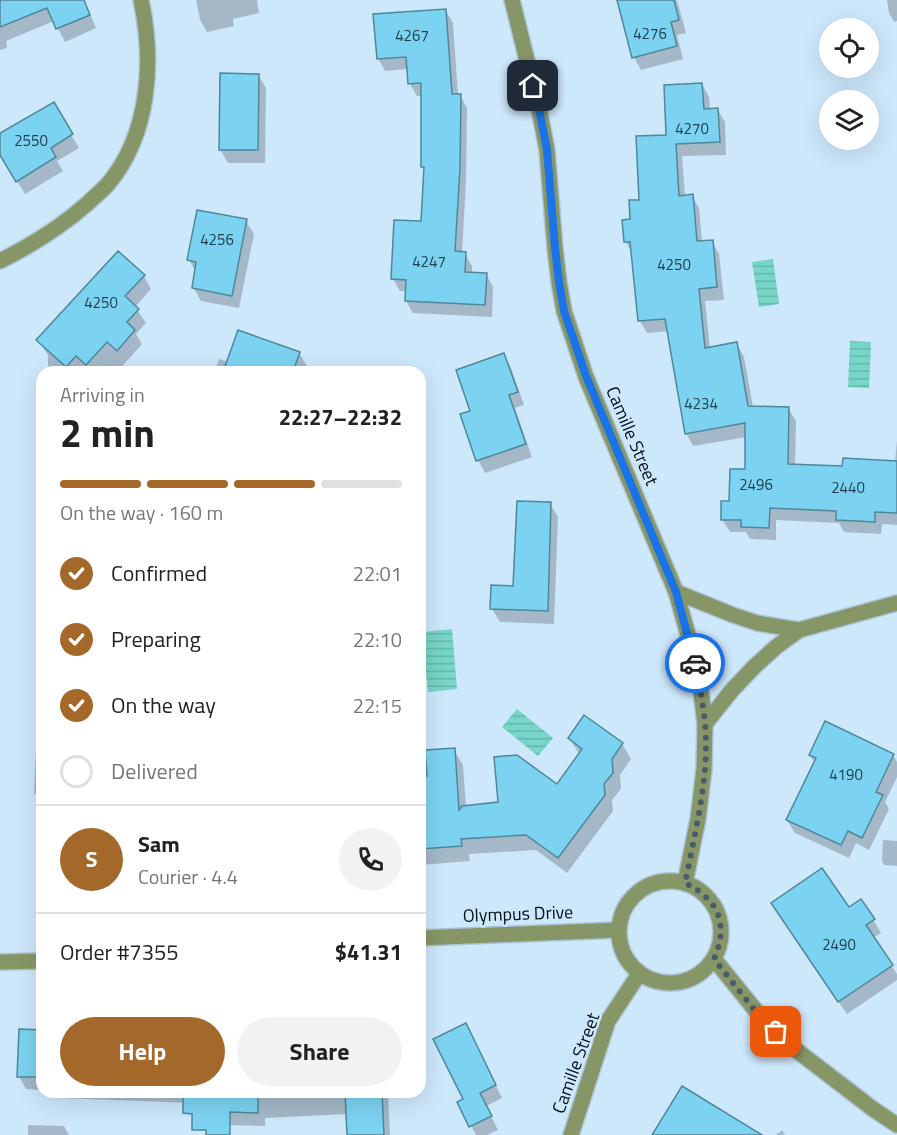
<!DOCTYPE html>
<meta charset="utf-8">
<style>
body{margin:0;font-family:"Titillium Web",sans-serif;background:#f2f2f2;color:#222;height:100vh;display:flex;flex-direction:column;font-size:22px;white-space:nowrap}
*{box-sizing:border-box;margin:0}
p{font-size:20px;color:#767676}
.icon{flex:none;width:33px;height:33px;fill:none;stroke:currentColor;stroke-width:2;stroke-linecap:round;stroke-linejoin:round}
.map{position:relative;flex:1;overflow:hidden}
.side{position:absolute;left:36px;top:366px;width:390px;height:732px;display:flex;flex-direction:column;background:#fff;border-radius:18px;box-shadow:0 6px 24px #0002}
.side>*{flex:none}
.buttons{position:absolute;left:819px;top:18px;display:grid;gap:12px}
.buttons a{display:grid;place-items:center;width:60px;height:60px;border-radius:50%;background:#fff;box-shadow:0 6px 24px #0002;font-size:30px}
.pin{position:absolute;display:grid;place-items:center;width:51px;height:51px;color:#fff;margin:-26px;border-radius:12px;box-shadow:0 3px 9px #0006}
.courier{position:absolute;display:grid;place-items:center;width:60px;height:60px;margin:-30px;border:4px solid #1a73e8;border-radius:50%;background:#fff;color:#222;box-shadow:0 2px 8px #0007}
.headline em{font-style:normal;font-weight:700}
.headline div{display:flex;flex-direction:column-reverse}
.headline{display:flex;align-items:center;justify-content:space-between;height:102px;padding:0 24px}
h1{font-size:39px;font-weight:700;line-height:45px}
.bar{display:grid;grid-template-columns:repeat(4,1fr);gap:9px 6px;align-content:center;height:72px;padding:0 24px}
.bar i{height:8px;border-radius:4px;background:#e0e0e0}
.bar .selected{background:#a4682b}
.bar p{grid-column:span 4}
.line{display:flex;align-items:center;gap:15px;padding:0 24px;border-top:2px solid #e0e0e0}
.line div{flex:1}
.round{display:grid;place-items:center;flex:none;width:63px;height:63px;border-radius:32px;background:#f2f2f2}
ol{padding:0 24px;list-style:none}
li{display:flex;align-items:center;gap:18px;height:66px}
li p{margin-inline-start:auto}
li .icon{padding:6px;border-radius:50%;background:#a4682b;color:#fff;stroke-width:4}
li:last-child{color:#767676}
li i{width:33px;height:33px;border:3px solid #e0e0e0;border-radius:50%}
.primary-button{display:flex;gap:12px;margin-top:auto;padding:12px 24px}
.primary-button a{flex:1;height:69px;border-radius:36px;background:#a4682b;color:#fff;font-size:24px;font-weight:700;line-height:69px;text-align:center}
.primary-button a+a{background:#f2f2f2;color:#222}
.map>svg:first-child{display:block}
</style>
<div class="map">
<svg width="897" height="1135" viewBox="0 0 897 1135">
<defs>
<pattern id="water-rules" width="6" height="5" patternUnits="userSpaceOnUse" patternTransform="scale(1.5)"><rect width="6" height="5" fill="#77d6c7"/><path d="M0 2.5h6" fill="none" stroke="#65b6aa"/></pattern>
</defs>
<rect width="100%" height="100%" fill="#cde7fb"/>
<g fill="url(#water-rules)">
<polygon points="773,259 779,304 759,307 752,262"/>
<polygon points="850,341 871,342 869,388 848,387"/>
<polygon points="452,629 457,689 428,692 422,632"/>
<polygon points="517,709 553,738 538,756 502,727"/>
</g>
<g fill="#0003">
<polygon points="0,0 84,0 96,28 65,42 54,21 6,41 7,48 0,50"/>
<polygon points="196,0 257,0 259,13 233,19 234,26 207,32 200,20"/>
<polygon points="618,0 677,0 686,33 677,35 683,59 641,70 634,57"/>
<polygon points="887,0 897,0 897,21 894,22 889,13"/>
<polygon points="446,11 453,23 458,95 460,95 467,108 466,181 462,253 465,254 472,266 472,274 486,274 493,287 492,317 413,313 406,301 407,291 400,291 393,279 422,223 425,172 422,167 423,96 417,96 410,84 408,69 385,71 378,58"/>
<polygon points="258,75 266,88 265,163 228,163 220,149"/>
<polygon points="702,84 709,97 710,110 718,110 725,122 726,155 682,156 685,196 692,196 699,208 702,242 712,241 719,254 724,300 705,301 710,349 737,344 744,357 753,407 788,408 796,421 795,465 844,468 895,462 897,440 897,525 882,524 881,534 844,532 839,523 776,520 776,540 750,539 746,532 730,532 722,519 746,471 747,437 693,446 686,433 668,331 647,333 640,321 633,255 626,242 632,220 667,137"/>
<polygon points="53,104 79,148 57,161 63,171 25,194 0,153 0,135"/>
<polygon points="246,221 254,234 239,308 201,301 193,287 196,272 189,260"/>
<polygon points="144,276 151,289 135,307 146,323 136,334 142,344 117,372 48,372 48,355 38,340"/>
<polygon points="299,353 307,366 305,372 214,372 219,359 229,362"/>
<polygon points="504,355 511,368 524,405 515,408 532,457 485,473 478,460 472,412"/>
<polygon points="550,504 558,517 554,624 500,622 492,609 515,587"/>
<polygon points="42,620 42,805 34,792"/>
<polygon points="826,723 893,755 897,762 897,777 885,802 889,809 869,850 856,843 849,858 795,833 787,820 815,763 810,755"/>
<polygon points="569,738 622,744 631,759 620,775 621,789 612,800 613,811 567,873 536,850 469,854 470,861 420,865 420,778 428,777 454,750 463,765 466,807 499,804 558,786 580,755"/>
<polygon points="883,840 897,841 897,866 884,865 882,861"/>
<polygon points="848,909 873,919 881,933 873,938 897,974 897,980 847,1014 780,916"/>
<polygon points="42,1031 42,1090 26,1089 19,1076"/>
<polygon points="473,1038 502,1098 486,1106 498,1130 487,1135 476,1135 459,1103 465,1100"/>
<polygon points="55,1092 388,1092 390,1135 348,1135 347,1114 265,1118 265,1126 227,1125 220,1104 59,1098"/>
<polygon points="28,1125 64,1126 69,1135 28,1135"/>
<polygon points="782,1130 785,1135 776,1135"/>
</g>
<g fill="#7cd3f1" stroke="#4f879a" stroke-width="1.5">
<polygon points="0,0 84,0 90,15 56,29 47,8 0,27"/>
<polygon points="617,0 674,0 679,20 671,22 677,46 632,58"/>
<polygon points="446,9 452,94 461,94 460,168 455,251 466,252 465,272 487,273 485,305 405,301 406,280 391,279 394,220 421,221 424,167 421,167 421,83 408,84 406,57 377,59 373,14"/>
<polygon points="220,73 259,74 258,150 219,150"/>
<polygon points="702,83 704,109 718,108 720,142 676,144 679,196 693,194 697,241 713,240 717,287 699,289 705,348 737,342 748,406 789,407 788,464 842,466 843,458 897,461 897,513 875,512 875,522 836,520 836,511 770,508 769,528 741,527 741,520 721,520 721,501 729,501 730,469 745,469 745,423 685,434 665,319 638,321 630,242 624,242 622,220 630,219 629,200 639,200 636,136 666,135 664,85"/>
<polygon points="54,102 73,134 51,148 56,157 16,182 0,155 0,133"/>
<polygon points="197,210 247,219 232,296 192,288 196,262 187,260"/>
<polygon points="118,251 145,275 125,296 139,309 127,322 135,330 117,351 107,342 86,365 76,356 66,367 36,340"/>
<polygon points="238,330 300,352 293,372 223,372"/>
<polygon points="504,353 518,392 509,395 526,444 476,461 460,414 470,411 456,370"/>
<polygon points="517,501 551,502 548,611 490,609 491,585 513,586"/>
<polygon points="584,715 623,743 612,759 613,773 604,784 605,795 558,858 526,835 461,839 462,846 420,849 420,776 427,776 425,750 455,748 459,810 462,806 498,802 494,757 517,755 557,784 582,749 568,738"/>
<polygon points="825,721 894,754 876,792 883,795 862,838 848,831 841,845 786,820 816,758 809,755"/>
<polygon points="822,868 849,907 861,899 875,919 866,925 893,965 838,1002 771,903"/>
<polygon points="466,1023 496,1085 480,1093 492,1116 469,1127 457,1102 463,1099 433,1039"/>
<polygon points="19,1029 42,1030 42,1077 17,1077"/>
<polygon points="682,1086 762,1135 652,1135"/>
<polygon points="183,1092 258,1092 258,1113 230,1112 230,1135 206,1135 206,1130 192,1130 192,1114 183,1113"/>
<polygon points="345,1092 382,1092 384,1135 347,1135"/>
</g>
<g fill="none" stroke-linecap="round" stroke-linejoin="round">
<g stroke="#adc4d7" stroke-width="18">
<g id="street">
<polyline points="512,0 539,109 547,150 555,248 559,282 564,311 586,377 676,592 694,656 701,692 705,724 704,769 698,819 685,883"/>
<path d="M0,261C32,245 61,227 88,203C94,197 102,191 108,184C150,134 154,61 141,0"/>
<polyline points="676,592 733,615 757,623 799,630"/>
<polyline points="705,724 733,689 755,666 776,647 799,630 897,603"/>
<circle cx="670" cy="932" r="51"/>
<polyline points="420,938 618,930"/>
<polyline points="714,959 761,1017 776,1032 800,1053 873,1109 897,1125"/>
<polyline points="0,962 42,961"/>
<polyline points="571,1135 608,1021 639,974"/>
</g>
</g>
<use href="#street" stroke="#879666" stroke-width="15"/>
</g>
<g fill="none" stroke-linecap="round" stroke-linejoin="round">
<path stroke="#495b69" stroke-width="6" stroke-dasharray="0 10.8" d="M695,663C699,683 703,703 705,723C710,774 695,833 685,883C719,900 729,924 714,959L760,1017L776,1032"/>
<polyline stroke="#1a73e8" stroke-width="8" points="533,86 539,109 547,150 555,248 559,282 564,311 586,376 676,592 695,663"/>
</g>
<g text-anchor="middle" stroke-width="5" stroke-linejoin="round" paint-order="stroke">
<g font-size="15" fill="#204050">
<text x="650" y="39">4276</text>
<text x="412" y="41">4267</text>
<text x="692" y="134">4270</text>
<text x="31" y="146">2550</text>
<text x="217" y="245">4256</text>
<text x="429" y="267">4247</text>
<text x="674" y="270">4250</text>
<text x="101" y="308">4250</text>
<text x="701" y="409">4234</text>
<text x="756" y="490">2496</text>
<text x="848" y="493">2440</text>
<text x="846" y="780">4190</text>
<text x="839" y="950">2490</text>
</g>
<g font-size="18" fill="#020f1a" stroke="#cde7fb">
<text transform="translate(632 436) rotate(67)" y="6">Camille Street</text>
<text transform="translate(518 914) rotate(-2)" y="6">Olympus Drive</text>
<text transform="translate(576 1063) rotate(-70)" y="6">Camille Street</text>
</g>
</g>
</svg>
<div class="buttons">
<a><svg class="icon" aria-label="locate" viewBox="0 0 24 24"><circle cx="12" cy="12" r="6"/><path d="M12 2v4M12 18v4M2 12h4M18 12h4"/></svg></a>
<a><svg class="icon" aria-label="layers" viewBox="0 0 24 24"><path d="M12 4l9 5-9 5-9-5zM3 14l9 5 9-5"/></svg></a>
</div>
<div class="pin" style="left:776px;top:1032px;background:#ea580c"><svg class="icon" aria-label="bag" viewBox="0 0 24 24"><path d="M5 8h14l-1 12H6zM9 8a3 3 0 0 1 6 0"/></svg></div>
<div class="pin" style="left:533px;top:86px;background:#1f2937"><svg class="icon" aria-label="home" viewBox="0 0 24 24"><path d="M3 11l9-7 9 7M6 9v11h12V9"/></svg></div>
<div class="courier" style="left:695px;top:663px"><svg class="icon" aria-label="car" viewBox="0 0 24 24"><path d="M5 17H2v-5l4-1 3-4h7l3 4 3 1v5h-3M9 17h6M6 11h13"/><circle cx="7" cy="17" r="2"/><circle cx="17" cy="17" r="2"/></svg></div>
<section class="side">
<div class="headline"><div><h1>2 min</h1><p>Arriving in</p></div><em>22:27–22:32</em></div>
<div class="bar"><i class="selected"></i><i class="selected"></i><i class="selected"></i><i></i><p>On the way · 160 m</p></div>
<ol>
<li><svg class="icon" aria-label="check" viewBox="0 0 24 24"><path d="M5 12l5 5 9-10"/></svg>Confirmed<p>22:01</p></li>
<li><svg class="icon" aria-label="check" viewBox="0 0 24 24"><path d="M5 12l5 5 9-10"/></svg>Preparing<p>22:10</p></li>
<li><svg class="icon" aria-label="check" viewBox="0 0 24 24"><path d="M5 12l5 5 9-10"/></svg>On the way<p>22:15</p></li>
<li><i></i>Delivered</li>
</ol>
<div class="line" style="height:108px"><b class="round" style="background:#a4682b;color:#fff">S</b><div><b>Sam</b><p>Courier · 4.4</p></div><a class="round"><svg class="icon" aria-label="phone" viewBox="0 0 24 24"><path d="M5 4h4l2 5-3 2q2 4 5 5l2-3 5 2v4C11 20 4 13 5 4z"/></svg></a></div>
<div class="line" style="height:78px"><div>Order #7355</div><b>$41.31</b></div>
<div class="primary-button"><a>Help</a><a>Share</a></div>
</section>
</div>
